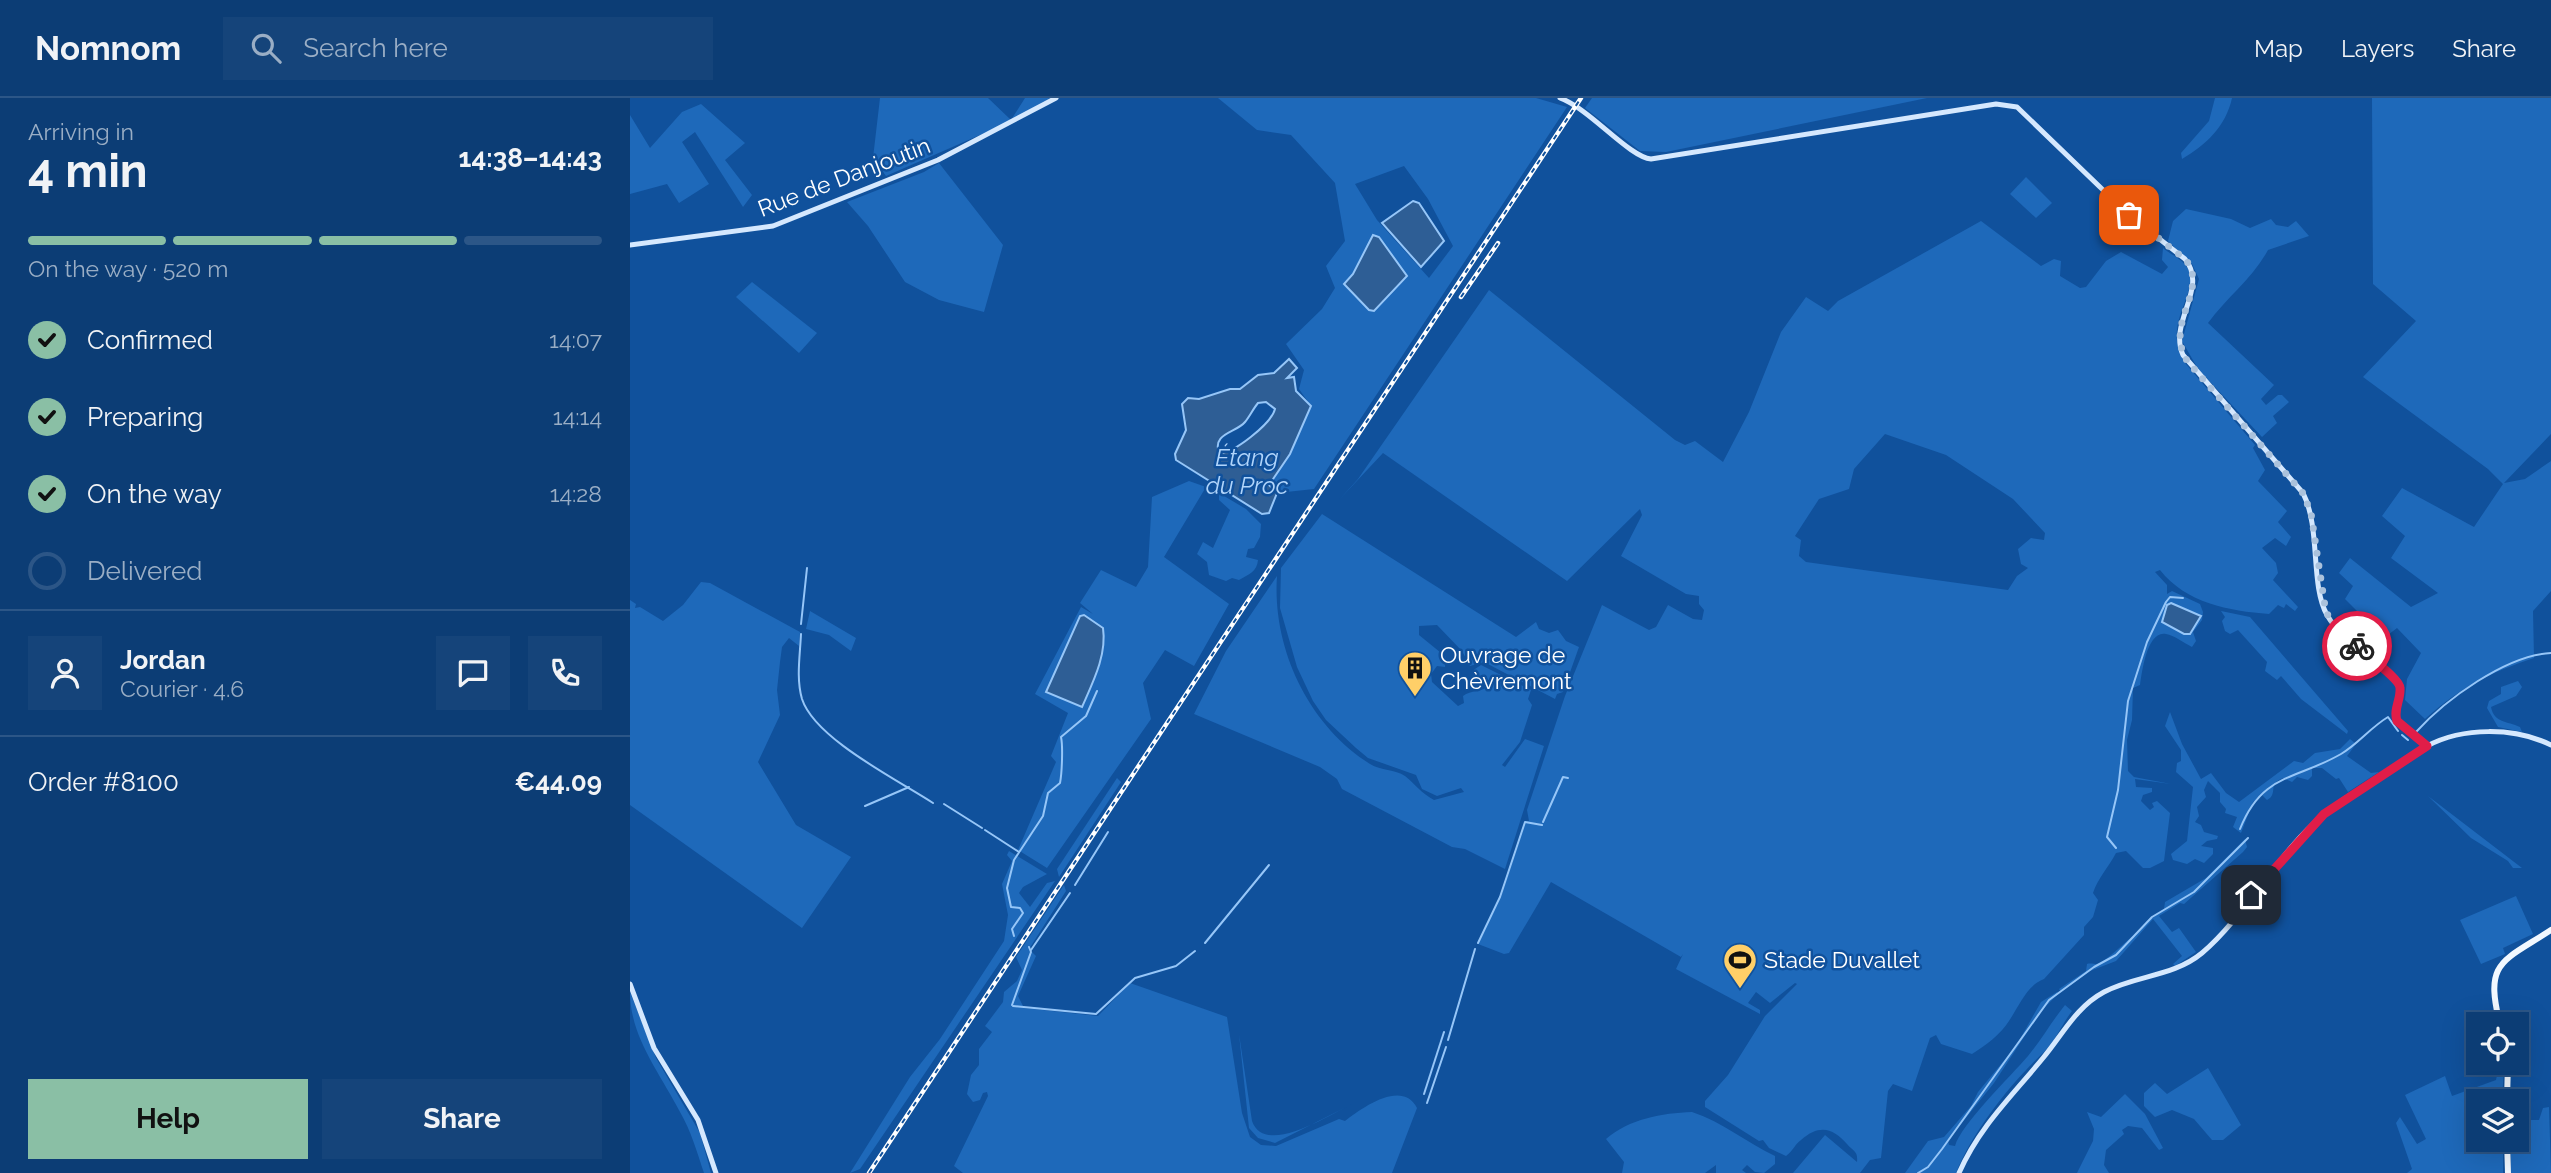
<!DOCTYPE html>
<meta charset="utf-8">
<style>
body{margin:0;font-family:Raleway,sans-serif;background:#15447a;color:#f1f3f6;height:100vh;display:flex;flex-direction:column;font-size:26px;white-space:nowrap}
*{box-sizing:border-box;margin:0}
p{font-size:23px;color:#9aaec5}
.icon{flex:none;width:38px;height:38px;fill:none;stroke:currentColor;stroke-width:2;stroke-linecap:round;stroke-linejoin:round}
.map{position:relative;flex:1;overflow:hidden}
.details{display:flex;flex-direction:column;background:#0c3d75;width:630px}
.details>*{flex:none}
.controls{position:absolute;left:1836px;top:914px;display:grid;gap:14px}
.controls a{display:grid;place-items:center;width:63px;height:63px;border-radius:0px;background:#0c3d75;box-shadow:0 7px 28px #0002,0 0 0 2px #2c5687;font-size:35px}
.pin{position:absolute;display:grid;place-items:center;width:60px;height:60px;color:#fff;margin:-30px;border-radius:14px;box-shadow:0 4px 10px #0006}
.courier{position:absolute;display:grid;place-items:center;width:70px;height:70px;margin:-35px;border:5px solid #e11d48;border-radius:50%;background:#fff;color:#222;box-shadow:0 2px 9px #0007}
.summary em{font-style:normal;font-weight:700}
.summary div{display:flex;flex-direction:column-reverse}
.summary{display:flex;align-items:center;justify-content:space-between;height:119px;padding:0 28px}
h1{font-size:46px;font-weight:700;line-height:52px}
.bar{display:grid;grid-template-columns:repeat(4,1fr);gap:10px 7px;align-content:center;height:84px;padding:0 28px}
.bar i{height:9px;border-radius:5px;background:#2c5687}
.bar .current{background:#8abfa5}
.bar p{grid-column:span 4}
.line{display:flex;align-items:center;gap:18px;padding:0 28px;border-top:2px solid #2c5687}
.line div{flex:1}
.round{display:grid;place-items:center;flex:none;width:74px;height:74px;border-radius:0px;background:#15447a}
ol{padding:0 28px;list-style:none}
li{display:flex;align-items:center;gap:21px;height:77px}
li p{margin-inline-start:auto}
li .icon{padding:7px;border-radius:50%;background:#8abfa5;color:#111;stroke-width:4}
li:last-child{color:#9aaec5}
li i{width:38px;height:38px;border:4px solid #2c5687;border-radius:50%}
.button{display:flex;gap:14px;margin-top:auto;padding:14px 28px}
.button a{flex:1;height:80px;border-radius:0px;background:#8abfa5;color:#111;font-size:28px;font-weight:700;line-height:80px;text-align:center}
.button a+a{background:#15447a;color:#f1f3f6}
header{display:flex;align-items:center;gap:42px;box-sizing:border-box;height:98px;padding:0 35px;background:#0c3d75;border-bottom:2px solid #2c5687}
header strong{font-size:33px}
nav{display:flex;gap:38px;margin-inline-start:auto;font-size:24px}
.search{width:490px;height:63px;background:#15447a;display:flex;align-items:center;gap:18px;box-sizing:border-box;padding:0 24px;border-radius:0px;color:#9aaec5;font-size:26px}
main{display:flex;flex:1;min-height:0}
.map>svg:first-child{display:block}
</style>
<header>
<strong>Nomnom</strong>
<div class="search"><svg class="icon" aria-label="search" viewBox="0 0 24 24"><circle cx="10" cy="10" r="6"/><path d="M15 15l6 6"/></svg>Search here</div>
<nav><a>Map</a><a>Layers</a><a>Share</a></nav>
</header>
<main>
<section class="details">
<div class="summary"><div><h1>4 min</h1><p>Arriving in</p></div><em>14:38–14:43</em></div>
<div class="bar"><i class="current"></i><i class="current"></i><i class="current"></i><i></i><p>On the way · 520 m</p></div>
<ol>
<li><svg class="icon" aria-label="check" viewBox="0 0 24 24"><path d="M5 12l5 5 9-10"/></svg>Confirmed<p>14:07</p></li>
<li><svg class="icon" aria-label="check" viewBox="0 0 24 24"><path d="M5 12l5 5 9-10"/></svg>Preparing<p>14:14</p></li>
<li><svg class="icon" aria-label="check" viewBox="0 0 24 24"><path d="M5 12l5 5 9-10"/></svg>On the way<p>14:28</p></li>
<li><i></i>Delivered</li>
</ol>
<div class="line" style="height:126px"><a class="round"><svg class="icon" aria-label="person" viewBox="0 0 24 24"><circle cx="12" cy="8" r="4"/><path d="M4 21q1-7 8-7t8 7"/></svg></a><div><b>Jordan</b><p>Courier · 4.6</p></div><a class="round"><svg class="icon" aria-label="chat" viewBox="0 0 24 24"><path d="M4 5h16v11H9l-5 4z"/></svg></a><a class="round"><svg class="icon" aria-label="phone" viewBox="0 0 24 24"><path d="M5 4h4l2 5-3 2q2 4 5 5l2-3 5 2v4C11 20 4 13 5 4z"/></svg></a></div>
<div class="line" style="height:91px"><div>Order #8100</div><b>€44.09</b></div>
<div class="button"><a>Help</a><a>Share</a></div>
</section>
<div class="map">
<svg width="1921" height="1075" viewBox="0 0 1921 1075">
<rect width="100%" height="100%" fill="#10519c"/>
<g fill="#1e69ba" fill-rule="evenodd">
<polygon points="250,0 358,0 381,22 395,0 420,0 382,23 256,78 243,60"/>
<path d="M588,0H906L937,9L684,391L647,395L639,387L660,356L681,308L669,291L674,272L656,246L692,211L705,190L696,168L715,143L705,85L661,37L627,32ZM774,68L798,101L823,148L799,180L747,122L725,86Z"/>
<polygon points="962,0 1297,0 1036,54 1010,53 955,10"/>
<path d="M1585,0H1602C1596,28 1576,47 1552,61L1551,55L1579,23Z"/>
<path d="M1742,0H1921V336L1874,385L1895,381L1921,363V493L1903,513L1904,560C1859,575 1831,589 1795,621L1775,602L1777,581L1791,555L1767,530L1754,540L1715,501L1723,488L1709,475L1720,460L1781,509L1808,495L1761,460L1775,438L1752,418L1772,390L1844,429L1873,386L1858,371L1733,279L1786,223L1743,186Z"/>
<polygon points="71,6 115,45 95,62 122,97 113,109 65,34 52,44 79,86 49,105 37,86 0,96 0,17 20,50 52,14"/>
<polygon points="309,65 373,147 354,214 309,202 275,184 238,128 217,104 294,74"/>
<polygon points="1396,79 1422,105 1406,120 1380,96"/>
<path d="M1556,111L1601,121L1620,130L1641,121L1646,127L1658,129L1666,123L1679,138L1638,152C1623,180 1597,199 1578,225L1644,287L1631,301L1636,307L1648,297H1652L1659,304L1643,318L1647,325L1632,339L1568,271L1552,243L1569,181L1562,166L1538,143L1543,123Z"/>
<path d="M1351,123L1411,168L1424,161L1431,163L1430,178L1450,190L1456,189L1476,163L1491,154L1532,176L1538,169L1532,162L1533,150C1540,156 1554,162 1558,171C1571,194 1529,227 1556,266L1625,347L1623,350L1635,372L1628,383L1657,413L1648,424L1661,439L1656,448L1645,440L1632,450L1646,465L1648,475L1643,482L1668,509L1665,513L1656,506L1654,510L1648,507L1639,516C1599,513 1556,505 1530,472L1525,474L1537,487V496L1542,493L1570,506L1573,514L1572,522L1563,534L1566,543L1562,549C1554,545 1544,537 1536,536C1517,532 1512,574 1510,587L1503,590L1502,622L1497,642L1498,673L1504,679L1541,686L1505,681L1506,689L1522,690V694L1513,697L1511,703L1520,712L1524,709L1522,705L1527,703L1540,715L1534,763L1520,770H1513L1496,753L1486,755C1478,770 1468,780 1463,795L1468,802L1463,819L1454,829V837L1414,881C1397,887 1389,908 1379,923C1371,936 1355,948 1342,956L1311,946L1306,937L1300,940L1282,993L1263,986L1258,993L1251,1060L1240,1062L1230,1075H1163L1195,1037L1227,1064C1228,1053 1224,1054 1217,1046C1204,1031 1190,1025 1171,1042C1165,1046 1163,1053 1156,1058L1139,1050L1133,1042L1129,1043L1075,1009V1003L1098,977L1135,918L1167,886L1165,885L1140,905L1126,894L1118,905L1130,912V916L1046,871L1053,856L1051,859L921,784L879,855L874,856L848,846L870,801L896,723H899L897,712L935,598L972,507L1019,532L1026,529L1038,507L1063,521L1072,522L1074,512L1069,506V498L1056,496L991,458L1012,417L1010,411L937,483L753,355L709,402L728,381L859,192L1045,342L1055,347L1065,343L1093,364L1119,314L1151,234L1176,199L1198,213L1208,203ZM1255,336L1316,357L1383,401L1415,435L1414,442L1401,440L1388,451L1391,466L1398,470L1387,478L1378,492L1176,464L1169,458L1171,442L1165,438L1189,401L1219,391L1224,371Z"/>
<polygon points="122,184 187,235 169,255 106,199"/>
<polygon points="559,383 576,389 534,459 599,506 564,568 535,552 513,585 521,621 417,770 388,752 426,664 421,658 438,615 405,596 451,509 463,516 450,505 471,472 506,489 518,469 522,399"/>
<path d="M589,395L616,411L631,426L630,439L624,450L618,451L616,459L628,462C627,474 619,476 609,482L602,480L596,483L579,477L577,464L567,456L573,444L583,450L600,412L589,402Z"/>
<path d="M692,416L886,539L906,524L909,531L919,535L928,532L936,543L949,549L933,594L927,596L925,601L854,564L840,568L832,553L807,527L789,528V537L816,559L815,569L807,568L801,576L802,584L828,608L834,605L833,598C841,592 852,594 859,588L851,585L842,573L851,567L901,592L898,601L902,607L890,644L872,667L875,669L895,641L914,648L875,771L835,751L822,749L712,691L707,681L690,669L564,616L596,553L647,478C642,550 678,627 740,666C751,673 765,671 775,678C786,687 791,695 804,702L834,694L831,690L807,698L792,691L786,677L738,660L726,650L696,622L683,603L667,569L650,510L651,470Z"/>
<polygon points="71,484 80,485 170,534 169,548 159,540 152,549 150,564 147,592 150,617 128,664 166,727 221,759 172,830 0,707 0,502 6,506 5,510 10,509 33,523 53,507"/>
<polygon points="180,513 226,540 221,553 199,537 176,531"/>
<polygon points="1591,513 1620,519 1718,633 1717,636 1671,601 1651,578 1647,582 1635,573 1637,564 1608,532 1600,536 1595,533 1592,523 1595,519"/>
<path d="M1888,583L1892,589L1886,598L1861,609C1864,625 1877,623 1890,629L1892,634L1868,629L1857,610L1859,603L1871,596V589Z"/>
<path d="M1540,614L1552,646L1571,681L1581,675L1596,695L1609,704L1664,663L1673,665L1685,655L1710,651L1720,641L1726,646L1717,658L1741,675L1749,674L1718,694L1709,680L1706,681L1692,670H1682V678L1678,682L1667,679L1662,684L1653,680C1638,686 1647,693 1640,700L1637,702L1632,697L1623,704L1611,735L1603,729L1607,719L1595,715L1596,711L1590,704V695L1578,683L1574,692L1576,699L1567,709L1569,718L1565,724L1571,727L1574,734L1588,738L1587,741L1577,743L1571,748L1583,750V756L1574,765L1565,761L1557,766L1543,762L1541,756L1557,743L1563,689L1546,674L1547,665L1551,663V652L1535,628Z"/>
<polygon points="487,680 491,684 429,779 427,771"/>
<polygon points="1798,698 1892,770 1883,770 1878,763 1841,740"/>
<path d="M1615,741L1617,749L1613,754L1554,806L1550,805L1529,818L1542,834L1549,830L1566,854L1545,868L1543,866L1552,858L1523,821L1486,863L1460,873L1431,894L1429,891L1456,873L1457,866C1460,865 1464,866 1467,866C1479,863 1517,822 1534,811L1535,804L1576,780Z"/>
<polygon points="379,753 417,776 393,789 389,795 400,809 417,785 425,783 230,1071 220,1075 280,979 310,941 374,843 378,817 372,786 382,763 377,757"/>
<path d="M434,787L436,793L399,851L406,858L388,898L394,910L468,918L500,885L597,919L612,1015L620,1039L631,1047L646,1048L709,1021L715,1023C732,1010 772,981 787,1010L762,1075H333L324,1068L358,998L357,994L353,995L350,1002L343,1004L337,996L341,977L349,967V951L362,934L355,928L373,904L374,894L387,883L392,872L386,859Z"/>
<polygon points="1886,798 1903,836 1873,850 1875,856 1851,866 1830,822"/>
<path d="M0,894L26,960L70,1035L81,1075H74C67,1054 61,1033 50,1014C30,975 0,939 0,894Z"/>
<path d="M1427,894L1428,896L1411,913L1364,985L1318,1042L1319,1047L1325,1048C1331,1026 1381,978 1398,958C1412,941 1422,923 1435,907L1442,913C1432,926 1426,942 1414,954C1382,984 1343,1032 1326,1075H1275L1298,1043L1314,1039L1341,1008L1348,994L1386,948L1411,904Z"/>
<path d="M609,936L622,1023C635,1060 702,1015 726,1004L645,1045L628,1040L619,1030Z"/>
<polygon points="1870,964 1874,969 1872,1003 1848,1003 1848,1041 1873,1041 1873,1075 1777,1075 1782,1071 1766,1025 1770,1019 1787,1046 1796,1041 1775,997 1815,978 1822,998 1866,982"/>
<polygon points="1578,970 1611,1027 1593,1042 1582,1042 1564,1021 1542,1012 1525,1019 1514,1008 1514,995 1525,985 1537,996"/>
<polygon points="1495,996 1515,1016 1533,1050 1529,1052 1512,1030 1498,1028 1492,1032 1494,1036 1476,1052 1474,1067 1479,1075 1447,1075 1463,1043 1464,1031 1457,1014 1471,1019"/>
<polygon points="1919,1009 1921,1075 1881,1075 1881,1041 1886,1041 1887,1028 1895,1022 1909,1022 1913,1010"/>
<path d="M1062,1014C1093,1024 1117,1045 1145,1058V1066L1134,1075L1125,1074L1117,1067L1112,1072L1116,1075H1086V1067L1075,1075H992L994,1064L976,1041C999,1021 1032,1015 1062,1014Z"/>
</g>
<g fill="#2e5e95" stroke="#96c6f8" stroke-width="2" fill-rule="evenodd">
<polygon points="783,103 789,105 814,143 791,169 752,125"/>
<polygon points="743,137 749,139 777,178 744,213 739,212 714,186 723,176"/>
<path d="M659,261L667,270L657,280L664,279L666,293L681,308L660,356L639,387L647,395L639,415L632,416L546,362L545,356L556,332L552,306L558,300L569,301L600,291H610L628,277L644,275ZM636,304L645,311C641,326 603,356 589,355C582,335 606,335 615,324C620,318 623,311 628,305Z"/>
<polygon points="1541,505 1571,518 1560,536 1554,536 1532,524 1537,507"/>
<path d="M454,517L473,530C477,557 463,584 452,609L416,594L450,518Z"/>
</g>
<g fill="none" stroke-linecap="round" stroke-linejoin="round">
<g stroke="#96c6f8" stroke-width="2">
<polyline points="171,526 177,470"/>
<path d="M171,536C170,558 166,580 172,601C185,641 268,682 303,705"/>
<path d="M1786,634C1815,602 1876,557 1921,555"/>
<polyline points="1772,637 1778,642"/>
<polyline points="314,706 352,730"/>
<polyline points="235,708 279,689"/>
<polyline points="913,724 933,679 938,680"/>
<path d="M1610,731C1632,675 1666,682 1711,656C1728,646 1741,629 1758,619L1768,633"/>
<polyline points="355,732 389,754"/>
<polyline points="1486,750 1477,739 1488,692 1498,603 1517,544 1536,504 1540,499 1553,500"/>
<polyline points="445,787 478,734"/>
<path d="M384,838L382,831L393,815L390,810L381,809L377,790L384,762L413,718L418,695L430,685C432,675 433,648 431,639L456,618L467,593"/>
<polyline points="575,845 639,767"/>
<polyline points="848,845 870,799 895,724 912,727"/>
<polyline points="401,852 440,795"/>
<polyline points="382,907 401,854 399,849"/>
<polyline points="383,908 466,916 505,880 546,868 565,853"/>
<polyline points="818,942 845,851"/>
<polyline points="794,996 814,934"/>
<polyline points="797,1005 816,949"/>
<polyline points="1288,1075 1298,1069 1312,1051 1419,902 1464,869 1486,857 1522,819 1564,794 1618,740"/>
</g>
<g stroke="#d5e8fe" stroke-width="5">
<path d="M930,0C960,11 999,59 1021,61L1366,6L1387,9L1499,117L1555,161C1579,190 1538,224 1553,257L1673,395C1691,430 1680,487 1697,517C1713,545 1746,561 1768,583C1773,597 1762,609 1767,623L1797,648"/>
<polyline points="0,147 143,128 308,62 426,0"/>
<polyline points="0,886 24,950 68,1022 86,1075"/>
<path d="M1329,1075C1349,1029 1382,998 1413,960C1433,936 1446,909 1474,894C1506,877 1543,879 1572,855C1613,820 1643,764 1683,726C1716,694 1761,676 1797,648C1833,629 1884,629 1921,647"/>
</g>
<g stroke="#f2f8ff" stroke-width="6">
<path d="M1870,926C1854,863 1872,864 1921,832"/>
<polyline points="1877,1003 1878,964"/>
<polyline points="1877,1041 1878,1075"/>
</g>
<g stroke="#fff" stroke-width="4.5">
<g id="rail">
<polyline points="831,199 868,145"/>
<polyline points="239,1075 951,0"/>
</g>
</g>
<use href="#rail" stroke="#10519c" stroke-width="2" stroke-dasharray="5" stroke-linecap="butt"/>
</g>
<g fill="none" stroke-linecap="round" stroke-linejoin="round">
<path stroke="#abc2dc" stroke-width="7" stroke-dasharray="0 12.6" d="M1499,117L1555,161C1581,192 1532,225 1558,264L1673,395L1681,415L1696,515L1727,548"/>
<path stroke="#e11d48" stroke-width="9" d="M1621,797L1694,716L1797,648L1767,623C1763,611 1771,602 1770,590C1770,581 1736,557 1727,548"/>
</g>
<defs>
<g id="building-pin" transform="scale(1.75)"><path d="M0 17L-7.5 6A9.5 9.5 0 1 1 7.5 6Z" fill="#ffcf68" stroke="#10519c"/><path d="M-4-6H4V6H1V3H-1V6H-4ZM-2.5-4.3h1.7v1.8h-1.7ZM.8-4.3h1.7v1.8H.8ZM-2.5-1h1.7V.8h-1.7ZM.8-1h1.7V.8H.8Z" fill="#111"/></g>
<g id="stadium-pin" transform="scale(1.75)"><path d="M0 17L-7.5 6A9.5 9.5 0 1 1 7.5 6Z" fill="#ffcf68" stroke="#10519c"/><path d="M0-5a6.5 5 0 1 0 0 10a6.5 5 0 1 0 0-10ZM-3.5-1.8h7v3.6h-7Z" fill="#111"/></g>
</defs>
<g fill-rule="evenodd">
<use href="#building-pin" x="785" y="570"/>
<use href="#stadium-pin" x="1110" y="862"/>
</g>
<g text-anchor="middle" stroke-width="5" stroke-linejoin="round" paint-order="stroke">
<g font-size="23" fill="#fff" stroke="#10519c">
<text transform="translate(214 79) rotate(-21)" y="8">Rue de Danjoutin</text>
</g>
<g font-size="23" fill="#fff" stroke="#10519c" text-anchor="start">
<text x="810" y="565">Ouvrage de<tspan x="810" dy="26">Chèvremont</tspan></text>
<text x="1134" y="870">Stade Duvallet</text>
</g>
<g font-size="24" font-style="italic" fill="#b1d5fb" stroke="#10519c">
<text x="617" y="368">Étang<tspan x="617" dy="28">du Proc</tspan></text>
</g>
</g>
</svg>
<div class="controls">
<a><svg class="icon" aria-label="locate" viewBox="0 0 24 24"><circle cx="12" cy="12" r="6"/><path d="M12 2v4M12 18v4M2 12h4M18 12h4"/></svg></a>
<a><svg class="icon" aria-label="layers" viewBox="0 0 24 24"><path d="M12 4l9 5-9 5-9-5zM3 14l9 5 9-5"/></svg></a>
</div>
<div class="pin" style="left:1499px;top:117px;background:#ea580c"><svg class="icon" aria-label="bag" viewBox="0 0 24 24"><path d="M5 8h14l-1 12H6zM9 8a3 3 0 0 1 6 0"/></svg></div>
<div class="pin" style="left:1621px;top:797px;background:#1f2937"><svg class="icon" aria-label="home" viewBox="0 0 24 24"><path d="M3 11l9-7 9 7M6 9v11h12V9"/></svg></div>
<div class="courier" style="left:1727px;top:548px"><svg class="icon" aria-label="bike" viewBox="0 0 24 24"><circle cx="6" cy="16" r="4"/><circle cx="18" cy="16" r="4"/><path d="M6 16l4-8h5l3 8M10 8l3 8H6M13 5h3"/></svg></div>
</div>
</main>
